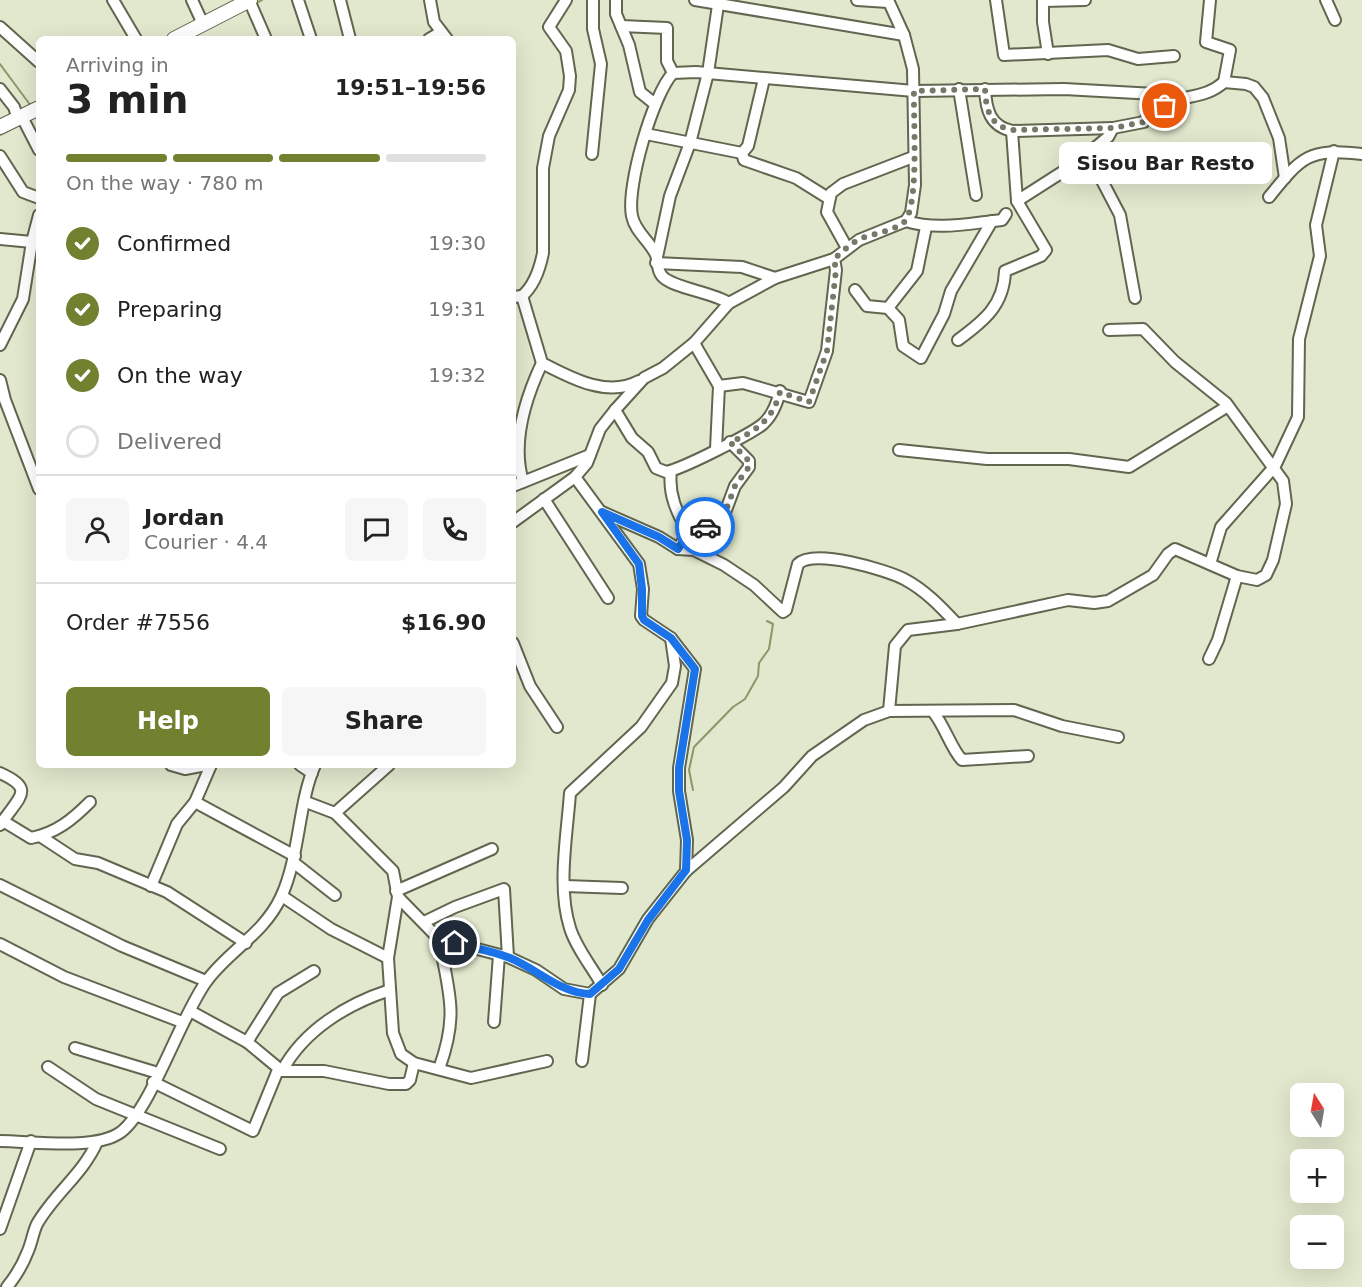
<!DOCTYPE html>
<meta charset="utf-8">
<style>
body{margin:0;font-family:"DejaVu Sans",sans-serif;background:#f6f6f6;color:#222;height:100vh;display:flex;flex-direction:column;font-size:22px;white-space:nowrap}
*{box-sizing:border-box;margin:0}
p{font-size:20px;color:#767676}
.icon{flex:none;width:33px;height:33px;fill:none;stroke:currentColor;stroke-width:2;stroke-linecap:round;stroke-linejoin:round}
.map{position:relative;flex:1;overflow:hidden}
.drawer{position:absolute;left:36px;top:36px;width:480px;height:732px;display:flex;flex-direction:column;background:#fff;border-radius:9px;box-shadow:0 6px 24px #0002}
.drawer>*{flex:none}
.needle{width:39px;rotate:349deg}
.controls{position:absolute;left:1290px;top:1083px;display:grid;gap:12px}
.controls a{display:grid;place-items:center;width:54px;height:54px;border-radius:9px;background:#fff;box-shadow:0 6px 24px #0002;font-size:30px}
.pin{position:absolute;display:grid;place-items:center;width:51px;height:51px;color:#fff;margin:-26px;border:3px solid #fff;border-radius:50%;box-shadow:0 2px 6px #0007}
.courier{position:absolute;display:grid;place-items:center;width:60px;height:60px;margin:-30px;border:4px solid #1a73e8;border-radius:50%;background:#fff;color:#222;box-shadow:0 2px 8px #0007}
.bubble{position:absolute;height:42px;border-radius:9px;background:#fff;box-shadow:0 6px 24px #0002;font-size:20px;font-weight:800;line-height:42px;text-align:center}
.head em{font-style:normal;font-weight:800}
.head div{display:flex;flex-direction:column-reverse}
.head{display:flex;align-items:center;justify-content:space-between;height:102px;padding:0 30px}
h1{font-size:39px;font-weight:800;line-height:45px}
.bar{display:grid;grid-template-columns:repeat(4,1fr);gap:9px 6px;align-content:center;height:72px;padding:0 30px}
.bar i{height:8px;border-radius:4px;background:#e0e0e0}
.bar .on{background:#708130}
.bar p{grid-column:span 4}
.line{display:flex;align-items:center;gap:15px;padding:0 30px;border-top:2px solid #e0e0e0}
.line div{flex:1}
.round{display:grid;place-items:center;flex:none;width:63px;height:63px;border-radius:9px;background:#f6f6f6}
ol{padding:0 30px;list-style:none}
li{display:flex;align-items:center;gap:18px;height:66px}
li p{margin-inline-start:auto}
li .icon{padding:6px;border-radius:50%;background:#708130;color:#fff;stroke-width:4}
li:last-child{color:#767676}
li i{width:33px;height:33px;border:3px solid #e0e0e0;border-radius:50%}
.cta{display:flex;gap:12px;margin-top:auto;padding:12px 30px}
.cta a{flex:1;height:69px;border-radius:9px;background:#708130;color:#fff;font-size:24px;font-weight:800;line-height:69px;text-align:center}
.cta a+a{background:#f6f6f6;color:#222}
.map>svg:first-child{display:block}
</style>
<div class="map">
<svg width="1362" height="1287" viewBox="0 0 1362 1287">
<rect width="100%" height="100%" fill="#e1e8cd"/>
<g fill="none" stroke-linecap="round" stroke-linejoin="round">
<g stroke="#8b966b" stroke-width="2">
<polyline points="254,4 262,0"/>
<polyline points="0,64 31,106"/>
<polyline points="0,135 21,124"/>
<polyline points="693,790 689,770 694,747 733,707 745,699 758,676 759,663 769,649 773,624 767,621"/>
</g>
<g stroke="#60664f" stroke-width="14">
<g id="minor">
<polyline points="113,0 136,39"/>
<polyline points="192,0 203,24"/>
<polyline points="249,0 266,39"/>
<polyline points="298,0 311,39"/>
<polyline points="340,0 350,39"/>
<polyline points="430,0 434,22 447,39"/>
<polyline points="616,0 616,14 629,45 640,92 655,104"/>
<polyline points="695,0 904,35"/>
<polyline points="857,0 888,2"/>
<polyline points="996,0 1004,55 1108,50 1138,59 1174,56"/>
<polyline points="1043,0 1043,22 1048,54"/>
<polyline points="1326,0 1335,20"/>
<polyline points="1043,1 1085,0"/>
<polyline points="621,26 667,28 667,61 673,73"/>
<polyline points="0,27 39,62"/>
<polyline points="429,39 441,32"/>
<polyline points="1224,82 1246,84 1254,87 1263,98 1279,138 1285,178"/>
<polyline points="0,89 14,107 18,119"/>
<polyline points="959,89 976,195"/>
<path d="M985,89C986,110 990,126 1012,131L1113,128"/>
<polyline points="22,117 39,150"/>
<polyline points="646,134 742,153 748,146 764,79"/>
<polyline points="1087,152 1120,215 1135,298"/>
<polyline points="742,153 744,160 796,178 828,198"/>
<polyline points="592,154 601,64 593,29 593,0"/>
<polyline points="0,156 23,192 39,198"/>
<path d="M1269,197C1302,156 1309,148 1362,154"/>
<path d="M1017,201L1078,162L1108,137L1113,128L1144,122L1153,107C1164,106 1170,102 1180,99C1197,95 1211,94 1224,82L1230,50L1206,42L1210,0"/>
<path d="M906,221C938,231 970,223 1002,220L1006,214"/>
<polyline points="0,239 32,242"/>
<polyline points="847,248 827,212 831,193 843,184 913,157"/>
<polyline points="657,257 670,196 690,143 708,73 718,5"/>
<polyline points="656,263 742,267 775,278"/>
<polyline points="855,290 867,306 888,308 899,320 903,346 921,358 944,314 951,291 992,221"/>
<path d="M522,296C534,286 540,268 543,253V168L549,136L569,90L570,76L566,51L549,27L566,0"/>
<path d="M513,297L522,296L542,363C571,378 607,398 639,381"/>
<path d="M729,303C712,292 672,288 662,276C656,269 659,262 656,255C650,241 635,232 632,216C626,187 653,94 673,73L696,72L914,91L1064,89L1155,94"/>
<polyline points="888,308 917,271 926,227"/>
<path d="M958,340C984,321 1004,305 1005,271L1041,256L1046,250L1017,201L1012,131"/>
<polyline points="694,343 719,386 716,449"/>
<polyline points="0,345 23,299 32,242 39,215"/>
<polyline points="0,380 5,400 39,489"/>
<polyline points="719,386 743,383 809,402 827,351 836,270 834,259"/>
<path d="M615,410L632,438L648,452L656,468L666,472C682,469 751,434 763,424C773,415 777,404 780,391"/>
<polyline points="899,450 987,459 1069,459 1129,467 1228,406"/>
<path d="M671,471C668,495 677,512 688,533L678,549"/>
<polyline points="575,477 639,564 643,589 641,616 644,620 671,638 695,669 679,768 679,791 687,840 686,871"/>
<path d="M523,482C511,442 525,399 542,363"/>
<polyline points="513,486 590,455"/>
<polyline points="544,499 608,598"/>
<path d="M602,512L659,537L678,549L694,550L724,565L754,585L783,612L786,610L798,564C814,548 886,570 904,579C925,590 941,607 957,624"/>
<polyline points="513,522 575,477 587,463 600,429 615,410 644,378 663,368 694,343 729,303 775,278 834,259 859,240 906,221 911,213 915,185 913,69 904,35 888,0"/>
<polyline points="688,533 723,518 735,486 749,467 749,461 730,442"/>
<polyline points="1210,564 1221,527 1275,466 1298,417 1299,339 1320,256 1316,225 1334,151"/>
<polyline points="513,643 530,686 557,727"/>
<polyline points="1209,659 1218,640 1237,576"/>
<polyline points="889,711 895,646 908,630 957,624 1068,600 1094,603 1108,601 1153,575 1168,554 1175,549 1237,576 1257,580 1266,575 1273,560 1286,504 1283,481 1226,403 1175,362 1143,329 1109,330"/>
<path d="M934,713C945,727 952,750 962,760L1028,756"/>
<polyline points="171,765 185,769 206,765"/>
<polyline points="300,765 312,773"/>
<path d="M0,773C35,789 20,796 3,821"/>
<polyline points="195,802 295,856"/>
<polyline points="306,802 335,813 393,871 398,897 388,958 393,1033 401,1054 414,1063 471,1078 547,1061"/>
<polyline points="335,813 389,765"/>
<path d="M0,825L3,821L31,838C56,833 72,820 90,802"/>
<polyline points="40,836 75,859 98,863 167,892 246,943"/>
<polyline points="293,862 335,895"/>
<polyline points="0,885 122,946 206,981"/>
<polyline points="151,886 177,824 195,802 211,765"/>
<polyline points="565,886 622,888"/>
<polyline points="396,891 492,849"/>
<polyline points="282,896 331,929 388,958"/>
<polyline points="398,897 439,939 508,957 536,970 564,989 590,994 619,969 648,919 686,871 784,787 812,756 864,720 889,711 1014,710 1062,726 1118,737"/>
<polyline points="424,922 455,907 504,889 508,957"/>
<polyline points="0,944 64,977 182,1022"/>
<path d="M602,985C592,967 576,948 570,928C557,887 567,836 570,793L641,727L672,683L675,666L671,638"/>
<polyline points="190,1011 247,1042 282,1071 324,1071 389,1084 406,1084 410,1080 414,1063"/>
<polyline points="494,1022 499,955"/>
<polyline points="247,1042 278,993 314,971"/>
<polyline points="75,1048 158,1073"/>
<polyline points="582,1061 590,994"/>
<polyline points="48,1067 96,1099 220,1149"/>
<path d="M439,1069C459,1014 449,994 439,939"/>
<path d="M282,1071C304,1030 347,1004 390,990"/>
<polyline points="153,1082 253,1131 278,1070"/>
<path d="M0,1141C32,1141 95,1151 121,1132C151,1109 180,1018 206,982C227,952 264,934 281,897C300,856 298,803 315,765"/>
<polyline points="0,1229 31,1141"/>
<path d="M7,1287C16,1276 23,1264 28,1251C32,1242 33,1232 37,1224C54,1194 83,1174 97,1142"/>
</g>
</g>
<g stroke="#60664f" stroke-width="16">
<g id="major">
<polyline points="174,39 250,0"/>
<polyline points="0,127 39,108"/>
</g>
</g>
<use href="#minor" stroke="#fff" stroke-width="10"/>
<use href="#major" stroke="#fff" stroke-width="14"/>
</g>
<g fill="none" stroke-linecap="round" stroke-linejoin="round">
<path stroke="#747968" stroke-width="6" stroke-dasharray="0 10.8" d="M705,527L723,518L735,486L749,467V461L730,442C756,432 773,419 780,392L809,402L827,351L836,270L834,259C842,252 850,244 860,239C874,233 891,232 903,223C920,211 913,115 914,91L985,89C986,110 990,126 1012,130L1113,128L1144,122L1153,107L1165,106"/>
<path stroke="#1a73e8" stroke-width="8" d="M455,943C473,948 492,951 510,958C537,969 560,993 590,994L619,969L648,920L686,870L687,840L679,791V768L695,669L671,638L644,620L642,616V589L639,564L602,512L659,537L678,549L688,533L705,527"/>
</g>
</svg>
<div class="controls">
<a><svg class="needle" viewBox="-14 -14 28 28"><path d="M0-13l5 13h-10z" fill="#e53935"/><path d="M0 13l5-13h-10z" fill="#767676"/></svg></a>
<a>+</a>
<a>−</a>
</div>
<div class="pin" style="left:1165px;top:106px;background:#ea580c"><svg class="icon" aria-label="bag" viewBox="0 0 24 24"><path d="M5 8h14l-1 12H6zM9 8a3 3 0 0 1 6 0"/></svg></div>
<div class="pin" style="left:455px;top:943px;background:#1f2937"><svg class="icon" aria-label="home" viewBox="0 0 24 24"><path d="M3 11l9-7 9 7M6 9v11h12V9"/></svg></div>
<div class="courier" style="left:705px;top:527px"><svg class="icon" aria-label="car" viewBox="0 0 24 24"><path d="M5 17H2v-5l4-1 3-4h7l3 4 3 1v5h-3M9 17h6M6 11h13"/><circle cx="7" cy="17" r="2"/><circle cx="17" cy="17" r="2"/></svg></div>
<div class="bubble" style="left:1059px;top:142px;width:213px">Sisou Bar Resto</div>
<section class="drawer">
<div class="head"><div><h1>3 min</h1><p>Arriving in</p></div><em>19:51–19:56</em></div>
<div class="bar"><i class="on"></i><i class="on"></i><i class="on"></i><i></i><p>On the way · 780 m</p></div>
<ol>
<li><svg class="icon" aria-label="check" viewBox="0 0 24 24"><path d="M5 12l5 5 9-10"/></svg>Confirmed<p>19:30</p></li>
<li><svg class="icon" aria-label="check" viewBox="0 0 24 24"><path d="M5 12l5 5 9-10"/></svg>Preparing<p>19:31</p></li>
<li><svg class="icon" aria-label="check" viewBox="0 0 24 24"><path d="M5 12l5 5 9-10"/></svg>On the way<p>19:32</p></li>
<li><i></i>Delivered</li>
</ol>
<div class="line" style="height:108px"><a class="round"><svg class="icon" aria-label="person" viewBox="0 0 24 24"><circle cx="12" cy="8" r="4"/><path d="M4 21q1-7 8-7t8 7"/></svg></a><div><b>Jordan</b><p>Courier · 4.4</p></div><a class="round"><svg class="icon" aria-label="chat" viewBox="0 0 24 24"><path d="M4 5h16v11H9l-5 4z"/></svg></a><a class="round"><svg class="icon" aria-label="phone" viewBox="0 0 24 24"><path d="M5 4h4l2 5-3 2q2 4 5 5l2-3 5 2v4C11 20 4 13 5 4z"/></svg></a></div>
<div class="line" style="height:78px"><div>Order #7556</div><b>$16.90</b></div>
<div class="cta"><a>Help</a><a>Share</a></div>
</section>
</div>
